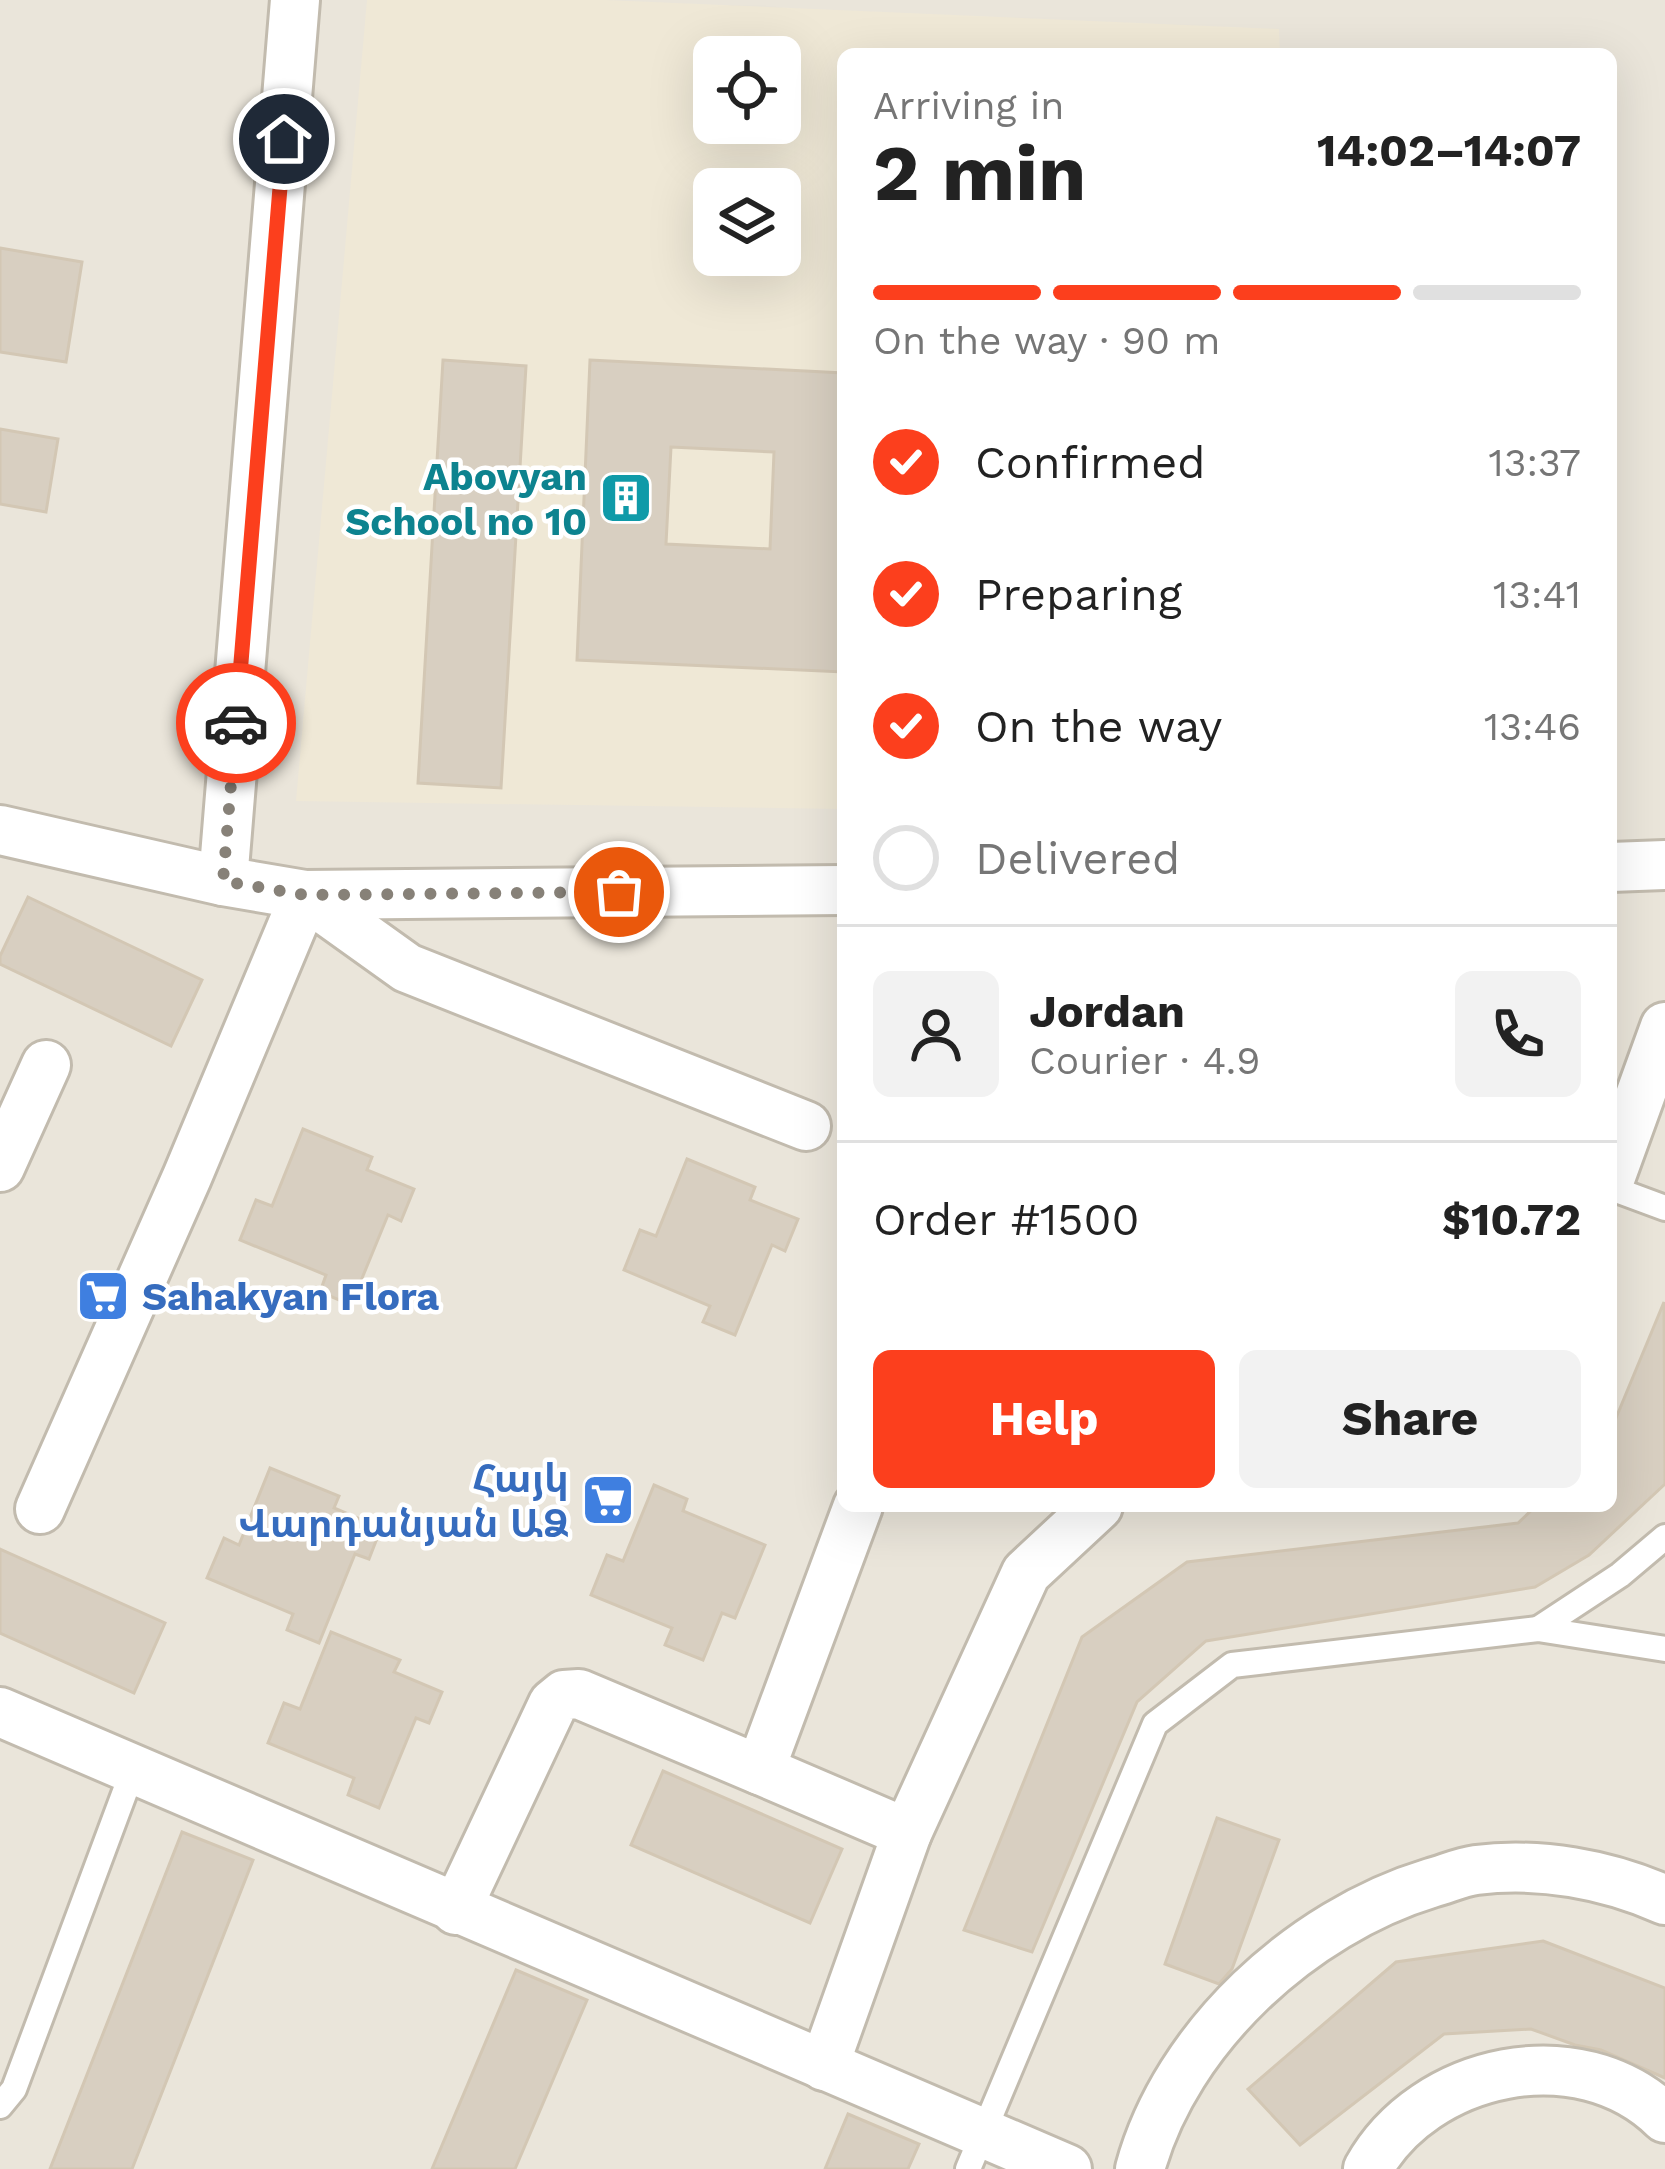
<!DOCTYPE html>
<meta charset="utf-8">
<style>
body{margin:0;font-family:"Work Sans","Noto Sans Armenian",sans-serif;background:#f2f2f2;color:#222;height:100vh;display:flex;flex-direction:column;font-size:45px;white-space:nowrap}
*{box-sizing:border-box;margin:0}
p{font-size:39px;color:#767676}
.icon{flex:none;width:66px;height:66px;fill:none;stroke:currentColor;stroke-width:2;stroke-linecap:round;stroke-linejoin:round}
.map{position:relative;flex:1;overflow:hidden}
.details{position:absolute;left:837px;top:48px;width:780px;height:1464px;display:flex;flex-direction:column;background:#fff;border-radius:18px;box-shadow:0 12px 48px #0002}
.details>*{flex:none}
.tools{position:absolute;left:693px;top:36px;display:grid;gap:24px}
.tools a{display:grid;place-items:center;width:108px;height:108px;border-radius:18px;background:#fff;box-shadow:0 12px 48px #0002;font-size:60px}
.pin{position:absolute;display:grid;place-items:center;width:102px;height:102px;color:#fff;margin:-51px;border:6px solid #fff;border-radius:50%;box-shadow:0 3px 12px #0007}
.courier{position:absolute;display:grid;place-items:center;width:120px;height:120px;margin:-60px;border:9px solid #fc3f1d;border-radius:50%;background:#fff;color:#222;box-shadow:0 3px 15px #0007}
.summary em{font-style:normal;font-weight:700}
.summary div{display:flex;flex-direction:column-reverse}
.summary{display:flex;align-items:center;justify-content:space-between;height:204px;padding:0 36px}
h1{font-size:78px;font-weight:700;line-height:90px}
.bar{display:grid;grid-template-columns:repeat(4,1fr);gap:18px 12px;align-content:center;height:144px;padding:0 36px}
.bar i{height:15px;border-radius:9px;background:#e0e0e0}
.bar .active{background:#fc3f1d}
.bar p{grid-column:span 4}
.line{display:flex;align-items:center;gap:30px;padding:0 36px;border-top:3px solid #e0e0e0}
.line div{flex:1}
.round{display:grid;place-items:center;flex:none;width:126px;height:126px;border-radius:18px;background:#f2f2f2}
ol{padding:0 36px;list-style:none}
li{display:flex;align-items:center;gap:36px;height:132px}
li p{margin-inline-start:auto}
li .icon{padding:12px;border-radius:50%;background:#fc3f1d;color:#fff;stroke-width:4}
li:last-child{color:#767676}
li i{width:66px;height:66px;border:6px solid #e0e0e0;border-radius:50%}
.primary-button{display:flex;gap:24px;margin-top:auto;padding:24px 36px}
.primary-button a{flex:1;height:138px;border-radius:18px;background:#fc3f1d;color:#fff;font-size:48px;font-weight:700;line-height:138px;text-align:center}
.primary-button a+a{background:#f2f2f2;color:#222}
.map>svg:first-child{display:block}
</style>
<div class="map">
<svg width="1665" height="2169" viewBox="0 0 1665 2169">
<rect width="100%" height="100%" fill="#f6f3ec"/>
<path fill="#eae5da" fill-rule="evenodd" d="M0,0H1665V2169H0ZM843,54H1611V1506H843ZM714,57H780V123H714ZM714,189H780V255H714Z"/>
<path fill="#efe8d6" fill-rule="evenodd" d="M367,0H605L1279,29L1280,54H843V809L296,801ZM714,57H780V123H714ZM714,189H780V255H714Z"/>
<g fill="#d8cfc1" stroke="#d3c7b4" stroke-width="3" fill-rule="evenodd">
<polygon points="0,248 82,262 66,362 0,352"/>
<polygon points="443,360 526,366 501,788 418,783"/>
<path d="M590,360L843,373V672L577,660ZM671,447L774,452L770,549L666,544Z"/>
<polygon points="0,429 58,439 46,512 0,504"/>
<polygon points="28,897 202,980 171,1046 0,964 0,956"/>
<polygon points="303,1129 372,1157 367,1170 414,1189 401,1221 388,1215 351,1305 320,1292 326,1275 240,1240 256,1200 272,1206"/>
<polygon points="687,1159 755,1187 750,1200 798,1219 785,1251 772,1245 735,1335 703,1322 710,1306 624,1270 640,1230 656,1236"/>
<polygon points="1664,1302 1665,1484 1589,1555 1535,1587 1206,1641 1137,1702 1032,1952 964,1930 1082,1637 1187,1562 1518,1523 1536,1506 1611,1506 1611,1430"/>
<polygon points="270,1468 339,1496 334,1508 381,1528 369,1559 355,1554 319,1643 287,1630 293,1614 207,1578 224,1538 239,1545"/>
<polygon points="654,1485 687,1499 683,1511 765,1545 735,1618 722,1613 703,1660 665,1645 672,1628 591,1595 607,1555 623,1561"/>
<polygon points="0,1549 165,1623 134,1693 0,1633"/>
<polygon points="331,1632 400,1660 394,1672 442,1692 429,1723 416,1718 379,1808 348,1795 354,1778 268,1743 284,1703 300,1709"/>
<polygon points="663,1771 842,1849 810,1923 631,1845"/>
<polygon points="1217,1818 1279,1840 1232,1969 1219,1984 1165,1964"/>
<polygon points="182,1832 253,1860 132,2169 50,2169"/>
<polygon points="1543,1941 1665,1988 1665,2078 1601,2050 1575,2045 1531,2029 1444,2034 1300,2145 1248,2089 1396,1962"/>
<polygon points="516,1970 587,2000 515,2169 432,2169"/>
<polygon points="848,2114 919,2144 908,2169 825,2169"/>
</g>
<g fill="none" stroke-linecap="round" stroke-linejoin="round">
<g stroke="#c2bbae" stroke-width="30">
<g id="lane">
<polyline points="1611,1188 1665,1208"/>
<polyline points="1538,1629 1620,1575 1665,1537"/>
<polyline points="0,2106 14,2089 133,1770"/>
<polyline points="968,2169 1155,1724 1232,1665 1538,1629 1665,1649"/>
</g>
</g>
<g stroke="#c2bbae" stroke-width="54">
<g id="street">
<polyline points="0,830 223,881 305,895 843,890"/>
<polyline points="1611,867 1665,865"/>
<polyline points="223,881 295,0"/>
<polyline points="0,1167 46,1065"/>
<polyline points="1611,1176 1665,1027"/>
<polyline points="858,1506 760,1770 907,1833"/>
<polyline points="40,1509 187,1177 305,895 407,968 806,1126"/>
<polyline points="0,1712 1067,2169"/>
<polyline points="456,1910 553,1704 564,1695 579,1694 760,1770"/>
<polyline points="824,2066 907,1833 1026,1573 1098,1506"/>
<path d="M1140,2169C1176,2037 1302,1922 1431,1883C1446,1879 1461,1872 1476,1870C1539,1862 1607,1874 1665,1900"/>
<path d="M1368,2169C1424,2068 1579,2034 1665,2118"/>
</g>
</g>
<use href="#lane" stroke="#fff" stroke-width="24"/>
<use href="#street" stroke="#fff" stroke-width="48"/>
</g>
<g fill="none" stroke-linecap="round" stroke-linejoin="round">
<polyline stroke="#878178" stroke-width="12" stroke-dasharray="0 21.6" points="236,723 223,881 305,895 619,892"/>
<polyline stroke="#fc3f1d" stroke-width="15" points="236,723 284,139"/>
</g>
<defs>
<g id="building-square" transform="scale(2.7)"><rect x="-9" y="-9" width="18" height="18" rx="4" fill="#0f9aa8" stroke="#fff"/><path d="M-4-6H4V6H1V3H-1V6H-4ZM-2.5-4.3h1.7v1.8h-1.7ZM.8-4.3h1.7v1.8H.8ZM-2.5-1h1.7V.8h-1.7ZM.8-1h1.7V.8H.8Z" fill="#fff"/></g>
<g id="supermarket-square" transform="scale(2.7)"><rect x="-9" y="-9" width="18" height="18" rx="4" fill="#3f7fe0" stroke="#fff"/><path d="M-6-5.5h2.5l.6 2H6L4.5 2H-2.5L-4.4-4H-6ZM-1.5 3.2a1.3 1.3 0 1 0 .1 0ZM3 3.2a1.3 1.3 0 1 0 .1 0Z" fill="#fff"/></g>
</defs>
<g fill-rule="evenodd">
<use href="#building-square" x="626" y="498"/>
<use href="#supermarket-square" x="103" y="1296"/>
<use href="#supermarket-square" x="608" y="1500"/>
</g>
<g text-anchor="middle" stroke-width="9" stroke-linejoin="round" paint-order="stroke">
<g font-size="39" font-weight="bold" fill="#0d838f" stroke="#fff" text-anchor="end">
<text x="587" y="490">Abovyan<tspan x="587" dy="45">School no 10</tspan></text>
</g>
<g font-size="39" font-weight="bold" fill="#366cbe" stroke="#fff" text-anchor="start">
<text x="142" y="1310">Sahakyan Flora</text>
<text x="569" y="1492" text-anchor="end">Հայկ<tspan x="569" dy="45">Վարդանյան ԱՁ</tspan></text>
</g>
</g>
</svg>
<div class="tools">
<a><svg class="icon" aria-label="locate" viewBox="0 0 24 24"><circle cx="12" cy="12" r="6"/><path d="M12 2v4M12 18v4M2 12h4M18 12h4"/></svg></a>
<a><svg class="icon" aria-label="layers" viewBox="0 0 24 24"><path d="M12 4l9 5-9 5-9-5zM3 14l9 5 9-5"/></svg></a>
</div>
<div class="pin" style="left:619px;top:892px;background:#ea580c"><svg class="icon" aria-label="bag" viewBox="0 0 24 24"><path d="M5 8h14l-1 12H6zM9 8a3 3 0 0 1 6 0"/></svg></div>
<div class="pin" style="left:284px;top:139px;background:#1f2937"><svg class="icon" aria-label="home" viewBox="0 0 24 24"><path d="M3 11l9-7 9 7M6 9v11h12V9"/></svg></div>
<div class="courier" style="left:236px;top:723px"><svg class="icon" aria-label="car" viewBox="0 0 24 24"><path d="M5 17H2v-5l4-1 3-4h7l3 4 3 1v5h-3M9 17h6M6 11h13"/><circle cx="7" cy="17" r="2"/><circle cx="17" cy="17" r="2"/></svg></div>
<section class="details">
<div class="summary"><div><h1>2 min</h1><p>Arriving in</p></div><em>14:02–14:07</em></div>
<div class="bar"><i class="active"></i><i class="active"></i><i class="active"></i><i></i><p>On the way · 90 m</p></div>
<ol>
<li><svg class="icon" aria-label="check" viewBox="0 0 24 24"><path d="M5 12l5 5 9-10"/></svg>Confirmed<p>13:37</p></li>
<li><svg class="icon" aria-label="check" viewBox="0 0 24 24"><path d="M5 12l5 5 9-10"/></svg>Preparing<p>13:41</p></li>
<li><svg class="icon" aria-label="check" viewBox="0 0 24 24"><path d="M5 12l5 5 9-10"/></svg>On the way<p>13:46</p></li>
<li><i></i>Delivered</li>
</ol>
<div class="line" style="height:216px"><a class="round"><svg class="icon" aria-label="person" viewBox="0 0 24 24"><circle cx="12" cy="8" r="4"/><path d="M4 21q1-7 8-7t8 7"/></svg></a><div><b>Jordan</b><p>Courier · 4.9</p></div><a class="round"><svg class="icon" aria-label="phone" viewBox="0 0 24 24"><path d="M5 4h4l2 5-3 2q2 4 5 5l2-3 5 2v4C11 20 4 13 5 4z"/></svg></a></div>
<div class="line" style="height:156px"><div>Order #1500</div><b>$10.72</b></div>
<div class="primary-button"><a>Help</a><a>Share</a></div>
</section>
</div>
